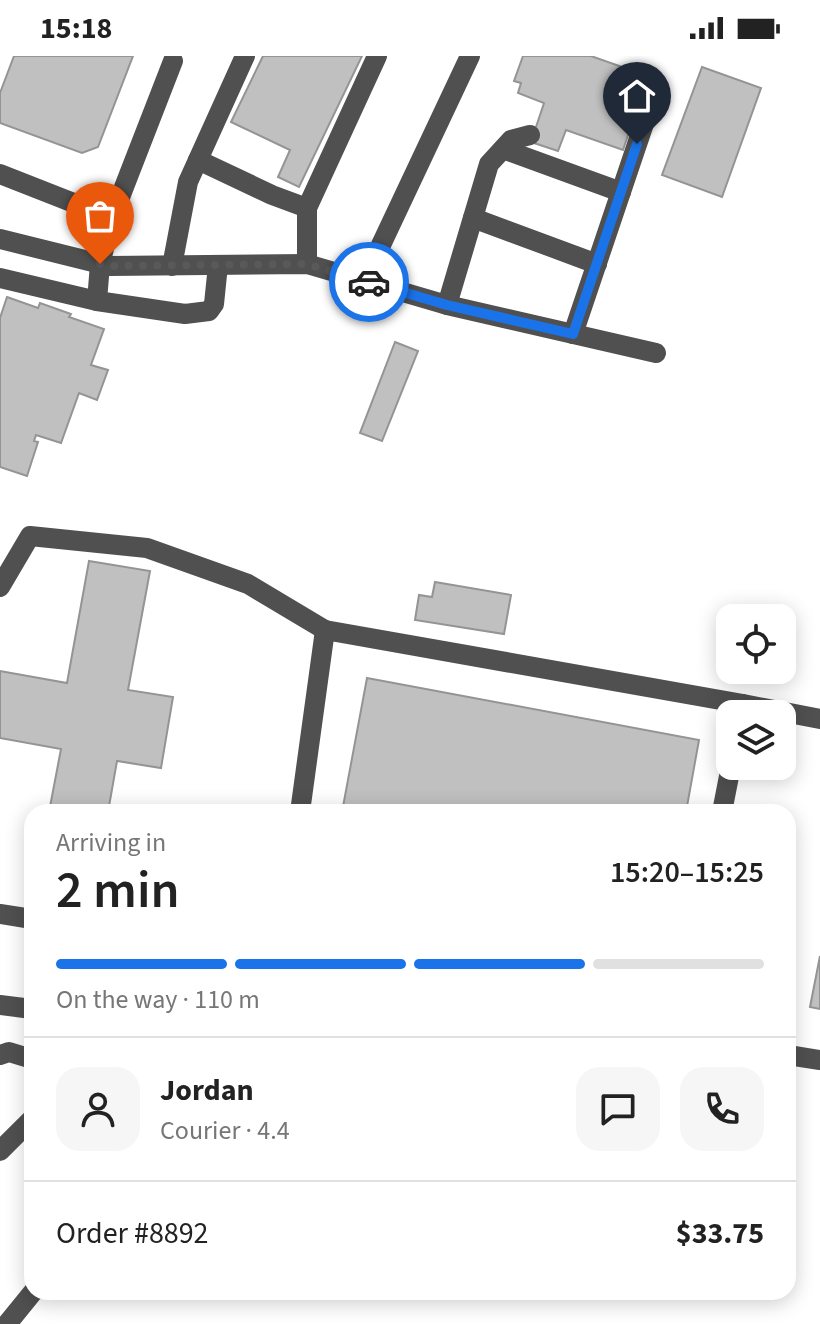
<!DOCTYPE html>
<meta charset="utf-8">
<style>
body{margin:0;font-family:"Source Sans 3",sans-serif;background:#f6f6f6;color:#222;height:100vh;display:flex;flex-direction:column;font-size:30px;white-space:nowrap}
*{box-sizing:border-box;margin:0}
p{font-size:26px;color:#767676}
.icon{flex:none;width:44px;height:44px;fill:none;stroke:currentColor;stroke-width:2;stroke-linecap:round;stroke-linejoin:round}
.map{position:relative;flex:1;overflow:hidden}
.drawer{position:absolute;left:24px;top:748px;width:772px;height:496px;display:flex;flex-direction:column;background:#fff;border-radius:24px;box-shadow:0 4px 20px #0003}
.drawer>*{flex:none}
.tools{position:absolute;left:716px;top:548px;display:grid;gap:16px}
.tools a{display:grid;place-items:center;width:80px;height:80px;border-radius:16px;background:#fff;box-shadow:0 4px 20px #0003;font-size:40px}
.pin{position:absolute;display:grid;place-items:center;width:68px;height:68px;color:#fff;margin:-82px -34px;border-radius:50% 50% 50% 0;rotate:-45deg;box-shadow:0 0 8px #0007}
.pin .icon{rotate:45deg}
.courier{position:absolute;display:grid;place-items:center;width:80px;height:80px;margin:-40px;border:6px solid #1a73e8;border-radius:50%;background:#fff;color:#222;box-shadow:0 2px 10px #0007}
.summary em{font-style:normal;font-weight:600}
.summary div{display:flex;flex-direction:column-reverse}
.summary{display:flex;align-items:center;justify-content:space-between;height:136px;padding:0 32px}
h1{font-size:52px;font-weight:600;line-height:60px}
.bar{display:grid;grid-template-columns:repeat(4,1fr);gap:12px 8px;align-content:center;height:96px;padding:0 32px}
.bar i{height:10px;border-radius:6px;background:#e0e0e0}
.bar .selected{background:#1a73e8}
.bar p{grid-column:span 4}
.line{display:flex;align-items:center;gap:20px;padding:0 32px;border-top:2px solid #e0e0e0}
.line div{flex:1}
.round{display:grid;place-items:center;flex:none;width:84px;height:84px;border-radius:24px;background:#f6f6f6}
.status{display:flex;justify-content:space-between;align-items:center;height:56px;padding:0 40px;background:#fff;direction:ltr}
.status svg{height:22px;fill:currentColor}
.map>svg:first-child{display:block}
</style>
<div class="status"><b>15:18</b><svg viewBox="0 0 49 12"><path d="M0 12V9h3v3zM5 12V6h3v6zM10 12V3h3v9zM15 12V0h3v12zM26 1h20v11H26zM47 4h2v5h-2z"/></svg></div>
<div class="map">
<svg width="820" height="1268" viewBox="0 0 820 1268">
<rect width="100%" height="100%" fill="#fff"/>
<g fill="#c0c0c0" stroke="#949494" stroke-width="2">
<polygon points="14,0 133,0 98,91 82,97 0,67 0,37"/>
<polygon points="263,0 362,0 299,131 278,121 290,94 231,66"/>
<polygon points="523,0 591,0 648,20 623,94 566,74 558,95 531,86 544,47 518,37 521,27 514,25"/>
<polygon points="702,11 761,32 722,141 662,119"/>
<polygon points="7,241 38,252 40,247 71,258 69,261 104,273 91,309 108,314 97,344 79,337 61,387 36,379 34,385 38,386 27,420 0,411 0,262"/>
<polygon points="395,286 418,295 382,385 360,377"/>
<polygon points="89,505 150,515 128,634 173,641 161,712 117,705 108,756 49,756 61,693 0,682 0,615 67,627"/>
<polygon points="435,526 511,539 504,578 415,564 419,539 432,541"/>
<polygon points="367,622 699,684 686,756 342,756"/>
<polygon points="820,900 820,953 810,951"/>
</g>
<g fill="none" stroke-linecap="round" stroke-linejoin="round">
<g stroke="#505050" stroke-width="20">
<polyline points="173,5 112,162 100,208 97,245 185,258 209,255 214,248 218,209"/>
<polyline points="503,93 621,136"/>
<polyline points="198,104 272,139 307,152"/>
<polyline points="0,118 112,162"/>
<polyline points="473,162 597,208"/>
<polyline points="0,183 109,210 307,208 447,249 656,297"/>
<polyline points="307,208 307,152 377,0"/>
<polyline points="172,210 188,126 245,0"/>
<polyline points="0,222 97,245"/>
<polyline points="364,225 470,0"/>
<polyline points="447,249 489,108 511,84 530,79"/>
<polyline points="573,278 653,41"/>
<polyline points="0,531 30,480 147,492 248,528 325,574"/>
<polyline points="743,648 820,663"/>
<polyline points="300,756 325,574 743,648 741,658"/>
<polyline points="722,756 731,710"/>
<polyline points="0,858 32,863"/>
<polyline points="0,949 32,953"/>
<polyline points="0,999 9,996 32,1003"/>
<polyline points="788,999 820,1004"/>
<polyline points="0,1095 32,1063"/>
<polyline points="7,1268 33,1236"/>
</g>
</g>
<g fill="none" stroke-linecap="round" stroke-linejoin="round">
<polyline stroke="#595959" stroke-width="8" stroke-dasharray="0 14.4" points="100,208 109,210 307,208 369,226"/>
<polyline stroke="#1a73e8" stroke-width="10" points="369,226 447,249 573,278 637,88"/>
</g>
</svg>
<div class="tools">
<a><svg class="icon" aria-label="locate" viewBox="0 0 24 24"><circle cx="12" cy="12" r="6"/><path d="M12 2v4M12 18v4M2 12h4M18 12h4"/></svg></a>
<a><svg class="icon" aria-label="layers" viewBox="0 0 24 24"><path d="M12 4l9 5-9 5-9-5zM3 14l9 5 9-5"/></svg></a>
</div>
<div class="pin" style="left:100px;top:208px;background:#ea580c"><svg class="icon" aria-label="bag" viewBox="0 0 24 24"><path d="M5 8h14l-1 12H6zM9 8a3 3 0 0 1 6 0"/></svg></div>
<div class="pin" style="left:637px;top:88px;background:#1f2937"><svg class="icon" aria-label="home" viewBox="0 0 24 24"><path d="M3 11l9-7 9 7M6 9v11h12V9"/></svg></div>
<div class="courier" style="left:369px;top:226px"><svg class="icon" aria-label="car" viewBox="0 0 24 24"><path d="M5 17H2v-5l4-1 3-4h7l3 4 3 1v5h-3M9 17h6M6 11h13"/><circle cx="7" cy="17" r="2"/><circle cx="17" cy="17" r="2"/></svg></div>
<section class="drawer">
<div class="summary"><div><h1>2 min</h1><p>Arriving in</p></div><em>15:20–15:25</em></div>
<div class="bar"><i class="selected"></i><i class="selected"></i><i class="selected"></i><i></i><p>On the way · 110 m</p></div>
<div class="line" style="height:144px"><a class="round"><svg class="icon" aria-label="person" viewBox="0 0 24 24"><circle cx="12" cy="8" r="4"/><path d="M4 21q1-7 8-7t8 7"/></svg></a><div><b>Jordan</b><p>Courier · 4.4</p></div><a class="round"><svg class="icon" aria-label="chat" viewBox="0 0 24 24"><path d="M4 5h16v11H9l-5 4z"/></svg></a><a class="round"><svg class="icon" aria-label="phone" viewBox="0 0 24 24"><path d="M5 4h4l2 5-3 2q2 4 5 5l2-3 5 2v4C11 20 4 13 5 4z"/></svg></a></div>
<div class="line" style="height:104px"><div>Order #8892</div><b>$33.75</b></div>
</section>
</div>
